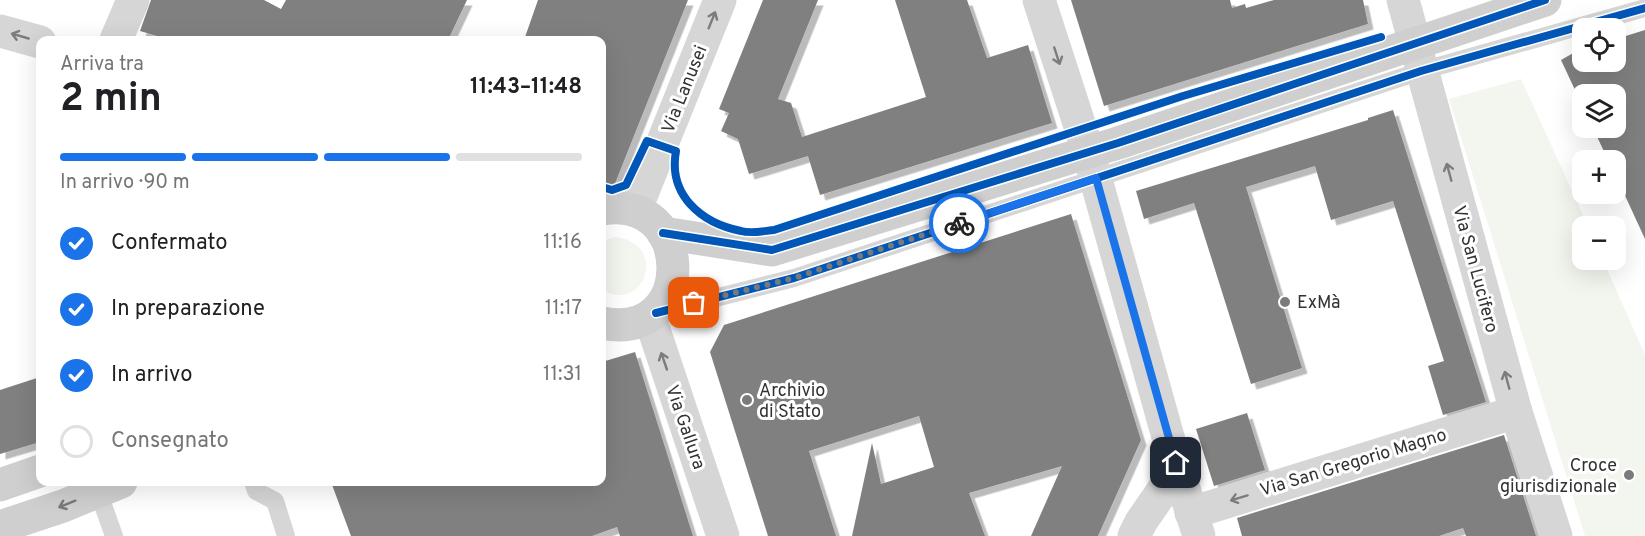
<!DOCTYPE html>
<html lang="it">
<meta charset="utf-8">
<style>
body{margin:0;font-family:Overpass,sans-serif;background:#f6f6f6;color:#202124;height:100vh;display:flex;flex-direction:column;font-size:22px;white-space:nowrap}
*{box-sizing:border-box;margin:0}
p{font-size:20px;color:#757577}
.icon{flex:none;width:33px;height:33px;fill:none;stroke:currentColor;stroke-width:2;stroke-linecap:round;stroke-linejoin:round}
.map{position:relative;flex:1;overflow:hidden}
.drawer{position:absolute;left:36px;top:36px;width:570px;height:450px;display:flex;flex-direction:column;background:#fff;border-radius:12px;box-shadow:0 6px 24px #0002}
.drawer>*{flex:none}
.tools{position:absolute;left:1572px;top:18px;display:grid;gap:12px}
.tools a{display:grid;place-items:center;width:54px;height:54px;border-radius:12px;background:#fff;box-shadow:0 6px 24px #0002;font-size:30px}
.pin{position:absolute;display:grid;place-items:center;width:51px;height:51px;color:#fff;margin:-26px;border-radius:12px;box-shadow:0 3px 9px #0006}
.courier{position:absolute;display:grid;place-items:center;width:60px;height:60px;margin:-30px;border:4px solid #1a73e8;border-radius:50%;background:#fff;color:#222;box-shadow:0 2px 8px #0007}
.head em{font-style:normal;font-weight:700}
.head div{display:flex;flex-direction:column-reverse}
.head{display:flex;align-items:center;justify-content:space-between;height:102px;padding:0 24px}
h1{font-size:39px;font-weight:700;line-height:45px}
.bar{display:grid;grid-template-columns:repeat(4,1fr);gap:9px 6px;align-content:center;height:72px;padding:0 24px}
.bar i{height:8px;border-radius:4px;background:#e0e0e0}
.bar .active{background:#1a73e8}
.bar p{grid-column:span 4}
ol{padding:0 24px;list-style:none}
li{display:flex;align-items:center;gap:18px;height:66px}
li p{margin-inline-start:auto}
li .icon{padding:6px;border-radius:50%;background:#1a73e8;color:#fff;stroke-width:4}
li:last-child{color:#757577}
li i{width:33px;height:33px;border:3px solid #e0e0e0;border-radius:50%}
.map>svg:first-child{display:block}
</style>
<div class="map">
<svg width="1645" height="536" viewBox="0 0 1645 536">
<defs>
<filter id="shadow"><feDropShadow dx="5.5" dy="5.5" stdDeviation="0" flood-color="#0004"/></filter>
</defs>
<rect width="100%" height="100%" fill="#fff"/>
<g fill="#f2f6ee">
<polygon points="1521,79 1588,226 1582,226 1582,260 1603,260 1645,355 1645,536 1585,536 1449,99"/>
<path d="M614,237C669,242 646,314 602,290V242Z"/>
</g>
<g fill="#808080" filter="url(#shadow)">
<polygon points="151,0 264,0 281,9 286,0 467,0 448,40 171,40 140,31"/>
<polygon points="538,0 688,0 612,191 602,190 602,40 524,40"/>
<polygon points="763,0 818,0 778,99 791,103 802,137 926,97 895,0 967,0 987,58 1028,45 1052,123 820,195 807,153 808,156 749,174 738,139 721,131 729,113 719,109"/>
<polygon points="1071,0 1230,0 1232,8 1245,4 1246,8 1274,0 1363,0 1368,24 1104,106"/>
<polygon points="1645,30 1645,239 1616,176 1616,160 1608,160 1593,128 1616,128 1616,94 1582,94 1582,105 1561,60 1582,48 1582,62 1616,62 1616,39"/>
<polygon points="1393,110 1486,402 1443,415 1428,366 1444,361 1393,201 1331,220 1315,166 1246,187 1302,368 1251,384 1194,203 1144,219 1136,191 1368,120 1368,118"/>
<polygon points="1071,214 1141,440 1098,536 1031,536 1062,466 969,493 985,536 852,536 872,443 881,484 934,467 919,416 809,451 836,536 768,536 710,352 724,325"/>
<polygon points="635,352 693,536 620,536 617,527 592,536 351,536 331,482 602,482 602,362"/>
<polygon points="40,377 40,442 0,454 0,390"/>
<polygon points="1247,413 1265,470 1214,486 1196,429"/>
<polygon points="1504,435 1536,536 1466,536 1463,528 1439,536 1242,536 1237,518"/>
</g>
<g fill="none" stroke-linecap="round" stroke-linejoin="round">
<g stroke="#d6d6d6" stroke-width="18">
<polyline points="656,313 794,278 1421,71 1645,8"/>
<polyline points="253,482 256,491 275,501 286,536"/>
<polyline points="98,491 114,536"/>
</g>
<g stroke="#d6d6d6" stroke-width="33">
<polyline points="1039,0 1088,151 1170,444 1199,536"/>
<polyline points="1403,0 1516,412 1556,536"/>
<polyline points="0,31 40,42"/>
<polyline points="116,40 133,0"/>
<polyline points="635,211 720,0"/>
<polyline points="650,318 723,536"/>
<polyline points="1191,513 1516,412"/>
<polyline points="1134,536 1141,522 1165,487 1182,481"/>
</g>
<g stroke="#cfcfcf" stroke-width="33">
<path d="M602,209C695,192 698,343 602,323"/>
<polyline points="663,233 772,250 1118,143 1545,0"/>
<polyline points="0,485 40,471"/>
<polyline points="0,527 63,506 121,482"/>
</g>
<g stroke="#fff" stroke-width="11">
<g id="cycleway">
<path d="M602,187L612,190L626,185L647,141L676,151C668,195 701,223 741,231C751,234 764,231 774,230L1183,96L1381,37"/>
<polyline points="663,233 772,250 1118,143 1545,0"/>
<polyline points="656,313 794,278 1421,71 1645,8"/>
</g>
</g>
<use href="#cycleway" stroke="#0057b8" stroke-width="8"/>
</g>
<defs><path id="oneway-shaft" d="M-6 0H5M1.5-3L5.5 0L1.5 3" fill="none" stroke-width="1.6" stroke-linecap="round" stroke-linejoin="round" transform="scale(1.5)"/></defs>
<g stroke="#7c7c7c">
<use href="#oneway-shaft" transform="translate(712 20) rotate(-68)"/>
<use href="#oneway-shaft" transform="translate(20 36) rotate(-164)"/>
<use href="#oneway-shaft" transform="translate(1057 56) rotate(72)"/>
<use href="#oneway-shaft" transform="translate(1449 172) rotate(-105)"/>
<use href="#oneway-shaft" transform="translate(664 361) rotate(-109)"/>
<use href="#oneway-shaft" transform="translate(1507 380) rotate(-105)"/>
<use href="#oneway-shaft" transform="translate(1239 498) rotate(163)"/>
</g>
<use stroke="#797979" href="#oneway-shaft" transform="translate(67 504) rotate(158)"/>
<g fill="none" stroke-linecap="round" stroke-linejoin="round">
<polyline stroke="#7a7a7a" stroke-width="6" stroke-dasharray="0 10.8" points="694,303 794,278 959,223"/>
<polyline stroke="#1a73e8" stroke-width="8" points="959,223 1096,178 1176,463"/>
</g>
<g fill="#7a7a7a" stroke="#fff" stroke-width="2">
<circle cx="1285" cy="302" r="6"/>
<circle cx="747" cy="400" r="6"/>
<circle cx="1629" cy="475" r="6"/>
</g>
<g text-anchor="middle" stroke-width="6" stroke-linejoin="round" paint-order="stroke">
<g font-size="18" fill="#323232" stroke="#fff">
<text transform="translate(684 89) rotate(-68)" y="6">Via Lanusei</text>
<text transform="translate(1476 269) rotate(75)" y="6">Via San Lucifero</text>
<text transform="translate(686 427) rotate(71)" y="6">Via Gallura</text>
<text transform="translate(1353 462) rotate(-17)" y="6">Via San Gregorio Magno</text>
</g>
<g font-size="18" fill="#323232" stroke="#fff" text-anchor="start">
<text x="1297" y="308">ExMà</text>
<text x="759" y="396">Archivio<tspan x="759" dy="21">di Stato</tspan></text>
<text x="1617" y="471" text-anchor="end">Croce<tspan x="1617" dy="21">giurisdizionale</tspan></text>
</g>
</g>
</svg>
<div class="tools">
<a><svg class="icon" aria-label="locate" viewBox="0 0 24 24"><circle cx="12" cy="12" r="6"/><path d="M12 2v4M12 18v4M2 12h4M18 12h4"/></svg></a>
<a><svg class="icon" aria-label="layers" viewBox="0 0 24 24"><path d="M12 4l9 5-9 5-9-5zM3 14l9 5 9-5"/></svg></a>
<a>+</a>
<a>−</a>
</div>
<div class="pin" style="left:694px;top:303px;background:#ea580c"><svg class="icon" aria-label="bag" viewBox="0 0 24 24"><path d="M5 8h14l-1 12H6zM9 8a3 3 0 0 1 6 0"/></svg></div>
<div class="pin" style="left:1176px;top:463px;background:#1f2937"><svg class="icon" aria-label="home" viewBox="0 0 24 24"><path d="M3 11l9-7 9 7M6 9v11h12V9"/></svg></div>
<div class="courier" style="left:959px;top:223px"><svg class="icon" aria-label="bike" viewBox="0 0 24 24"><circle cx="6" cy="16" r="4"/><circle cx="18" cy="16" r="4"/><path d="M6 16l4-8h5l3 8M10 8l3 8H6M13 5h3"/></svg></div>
<section class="drawer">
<div class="head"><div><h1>2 min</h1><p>Arriva tra</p></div><em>11:43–11:48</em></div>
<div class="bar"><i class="active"></i><i class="active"></i><i class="active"></i><i></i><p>In arrivo · 90 m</p></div>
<ol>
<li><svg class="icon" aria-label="check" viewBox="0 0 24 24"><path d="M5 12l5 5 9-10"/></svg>Confermato<p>11:16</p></li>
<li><svg class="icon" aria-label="check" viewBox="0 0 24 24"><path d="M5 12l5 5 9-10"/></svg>In preparazione<p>11:17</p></li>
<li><svg class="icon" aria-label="check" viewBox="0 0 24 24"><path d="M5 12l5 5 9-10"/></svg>In arrivo<p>11:31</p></li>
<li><i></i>Consegnato</li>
</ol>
</section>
</div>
